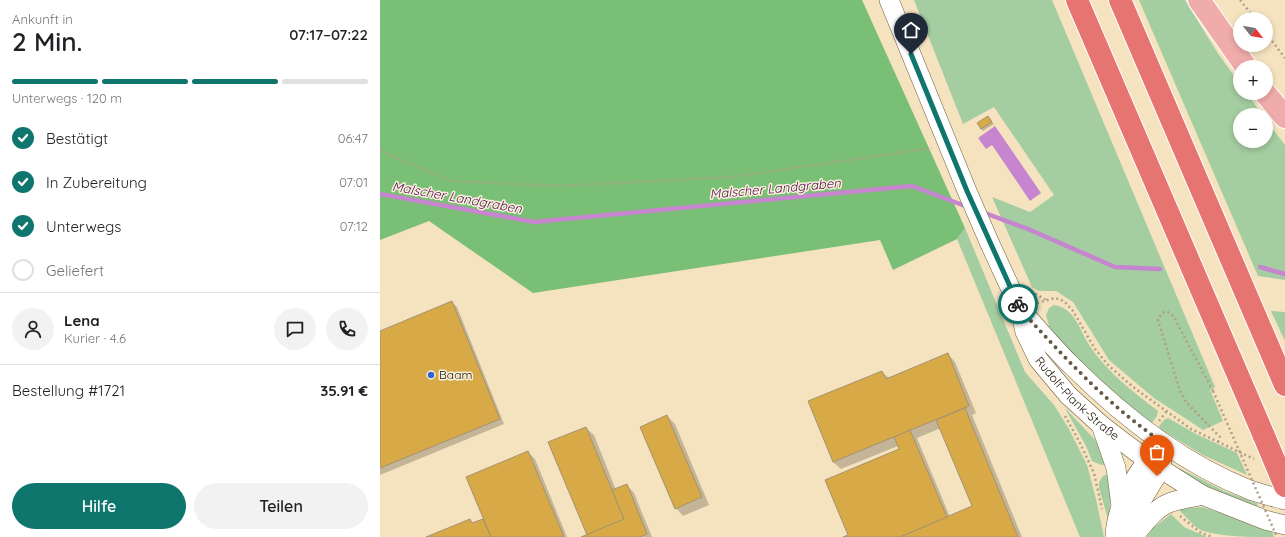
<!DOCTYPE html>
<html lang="de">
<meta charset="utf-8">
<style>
body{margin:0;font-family:Quicksand,sans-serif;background:#f2f2f2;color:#202124;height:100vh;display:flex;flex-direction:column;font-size:15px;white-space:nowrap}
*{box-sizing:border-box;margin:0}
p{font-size:13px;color:#757577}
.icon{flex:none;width:22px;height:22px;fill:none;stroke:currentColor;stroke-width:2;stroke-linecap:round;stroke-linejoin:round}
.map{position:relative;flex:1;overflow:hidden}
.panel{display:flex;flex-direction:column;background:#fff;width:380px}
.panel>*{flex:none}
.needle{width:26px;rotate:121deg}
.controls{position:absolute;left:853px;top:12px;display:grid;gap:8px}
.controls a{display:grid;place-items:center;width:40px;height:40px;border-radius:50%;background:#fff;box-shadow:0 2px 6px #0003;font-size:20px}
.pin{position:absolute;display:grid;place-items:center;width:34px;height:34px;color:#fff;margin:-41px -17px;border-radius:50% 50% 50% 0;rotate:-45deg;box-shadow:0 0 4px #0007}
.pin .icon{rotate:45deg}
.courier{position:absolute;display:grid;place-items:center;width:40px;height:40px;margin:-20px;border:3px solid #0f766e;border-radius:50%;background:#fff;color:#222;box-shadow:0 1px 5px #0007}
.headline em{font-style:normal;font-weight:600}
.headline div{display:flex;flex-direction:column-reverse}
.headline{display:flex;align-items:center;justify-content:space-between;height:68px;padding:0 12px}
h1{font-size:26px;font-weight:600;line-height:30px}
.bar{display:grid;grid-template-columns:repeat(4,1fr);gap:6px 4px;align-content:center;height:48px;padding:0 12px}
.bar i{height:5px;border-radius:3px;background:#e0e0e0}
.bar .current{background:#0f766e}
.bar p{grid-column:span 4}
.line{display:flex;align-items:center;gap:10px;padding:0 12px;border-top:1px solid #e0e0e0}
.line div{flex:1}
.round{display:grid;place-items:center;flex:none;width:42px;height:42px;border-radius:21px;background:#f2f2f2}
ol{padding:0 12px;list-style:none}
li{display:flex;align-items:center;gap:12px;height:44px}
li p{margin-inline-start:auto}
li .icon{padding:4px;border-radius:50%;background:#0f766e;color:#fff;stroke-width:4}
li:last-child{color:#757577}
li i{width:22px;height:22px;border:2px solid #e0e0e0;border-radius:50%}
.button{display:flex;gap:8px;margin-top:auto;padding:8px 12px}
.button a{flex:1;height:46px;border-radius:24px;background:#0f766e;color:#fff;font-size:16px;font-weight:600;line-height:46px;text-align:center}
.button a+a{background:#f2f2f2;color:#202124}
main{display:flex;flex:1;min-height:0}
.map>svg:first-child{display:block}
</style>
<main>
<section class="panel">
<div class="headline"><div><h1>2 Min.</h1><p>Ankunft in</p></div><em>07:17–07:22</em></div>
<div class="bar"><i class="current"></i><i class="current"></i><i class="current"></i><i></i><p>Unterwegs · 120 m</p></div>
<ol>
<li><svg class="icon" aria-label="check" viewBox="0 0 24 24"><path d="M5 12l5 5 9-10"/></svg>Bestätigt<p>06:47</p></li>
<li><svg class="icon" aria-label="check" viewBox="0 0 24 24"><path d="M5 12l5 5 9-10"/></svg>In Zubereitung<p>07:01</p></li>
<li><svg class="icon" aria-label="check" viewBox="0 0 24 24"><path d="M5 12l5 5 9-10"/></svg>Unterwegs<p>07:12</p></li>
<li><i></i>Geliefert</li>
</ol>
<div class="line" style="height:72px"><a class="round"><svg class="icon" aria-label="person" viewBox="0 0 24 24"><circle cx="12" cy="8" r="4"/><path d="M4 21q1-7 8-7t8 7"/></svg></a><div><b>Lena</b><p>Kurier · 4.6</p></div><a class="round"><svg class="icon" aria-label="chat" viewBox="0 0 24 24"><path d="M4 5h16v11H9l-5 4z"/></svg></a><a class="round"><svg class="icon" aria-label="phone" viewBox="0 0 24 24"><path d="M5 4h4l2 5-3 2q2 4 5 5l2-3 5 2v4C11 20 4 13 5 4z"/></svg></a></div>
<div class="line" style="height:52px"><div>Bestellung #1721</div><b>35.91 €</b></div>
<div class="button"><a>Hilfe</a><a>Teilen</a></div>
</section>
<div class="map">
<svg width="905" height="537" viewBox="0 0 905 537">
<rect width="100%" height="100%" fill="#f5e3c0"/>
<g fill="#a4cda1">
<polygon points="534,0 672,0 835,387 830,390 843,421 823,430 774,398 729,360 693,302 676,291 659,291 652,287 612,197 650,212 674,195 614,107 583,124"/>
<polygon points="759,0 805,0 837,52 860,84 860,93 867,93 882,115 860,115 860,141 886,141 886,120 905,145 905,280 878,276"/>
<polygon points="585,228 645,372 674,405 689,429 707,465 716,499 724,537 700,537 577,239"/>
<path d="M674,305C695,308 699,329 709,345C727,372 752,391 778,411L777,416L772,423L733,393L684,346L669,326L666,315L669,308Z"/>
<polygon points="891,311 905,312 905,341"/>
<polygon points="686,409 719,444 729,464 721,465 712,461 706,446 686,410"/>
<polygon points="788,418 816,434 857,453 867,475 823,455 780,429 779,426 784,420"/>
<polygon points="800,469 801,469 844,491 878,504 876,509 822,485 799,471"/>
<polygon points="730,473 730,519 728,519 719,488 719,482 723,476"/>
<path d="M822,507L891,529L894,537C871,537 845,537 823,531C814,527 807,518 800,511L801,509Z"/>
<polygon points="791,514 804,527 827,537 767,537 773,528"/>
</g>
<polygon fill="#79bf75" points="0,0 482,0 585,228 577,239 513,270 500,240 153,293 49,221 0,240"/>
<polygon fill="#c685ce" points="615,126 661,193 650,201 612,145 606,149 598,138"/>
<g fill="#0003" fill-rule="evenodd">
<polygon points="608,117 614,124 603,131 601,129"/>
<polygon points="72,302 77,307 124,424 0,475 0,332"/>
<path d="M568,354L575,362L596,413L592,415L642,537H466L469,536L520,450L518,446L461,469L453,462L502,372L509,378ZM561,428L593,507L570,517L537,438Z"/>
<polygon points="287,416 295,424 329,505 303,516 296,508"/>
<polygon points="206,428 214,435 236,490 247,485 254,493 272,537 204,537 208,535"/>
<polygon points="148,452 155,459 187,537 48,537 90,520 94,524 105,519"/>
</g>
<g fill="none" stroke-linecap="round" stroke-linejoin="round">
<g stroke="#c685ce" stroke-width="4.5">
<polyline points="0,194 154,222 532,186 588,207"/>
<polyline points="602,212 648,229 735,267 780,269"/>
<polyline points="880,267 905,274"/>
</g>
</g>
<g fill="#d8a947" stroke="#a39271">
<polygon points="608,116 612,122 601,129 597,123"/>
<polygon points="72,301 120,419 0,468 0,331"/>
<polygon points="568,353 589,406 453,462 428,401 502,371 506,379"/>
<polygon points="585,408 638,537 520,537 592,506 556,420"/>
<polygon points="287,415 322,497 295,509 260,427"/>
<polygon points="206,427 244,519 207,535 168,442"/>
<polygon points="530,430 567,517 520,537 463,537 468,535 445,480 519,449 514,437"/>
<polygon points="148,451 184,537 111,537 86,477"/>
<polygon points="247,484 267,534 260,537 201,537 244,519 232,490"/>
<polygon points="90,519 92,523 103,519 111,537 46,537"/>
</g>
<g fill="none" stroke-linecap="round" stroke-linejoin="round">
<g stroke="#6d5d3e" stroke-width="20">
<g id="secondary">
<path id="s1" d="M509,0L587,191L610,244L640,309L645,332L658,359L688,395L721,425L767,460L822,495L885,520L905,525"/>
<path d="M641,310C657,328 673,347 690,364C742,416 801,463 870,490C881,494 894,497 905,500"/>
<polyline points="721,425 736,468 741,506"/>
<path d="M735,537C736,505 755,475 775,451"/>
<polyline points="747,537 748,526 757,508 781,468 782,456"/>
<path d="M753,537C763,525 774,509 789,503C799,499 811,498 822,495"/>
</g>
</g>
<g stroke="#fff" stroke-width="24">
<g id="primary">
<polyline points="819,0 866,67"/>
<polyline points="885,93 905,117"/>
</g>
</g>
<g stroke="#fff" stroke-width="24">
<g id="motorway">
<polyline points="697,0 884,436"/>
<polyline points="740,0 905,385"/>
</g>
</g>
<g stroke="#afa085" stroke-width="2.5" stroke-dasharray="2 3" stroke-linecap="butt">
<polyline points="860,0 875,19"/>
<polyline points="886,33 905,58"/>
<polyline points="0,151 72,181 180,186 351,177 552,148"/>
<polyline points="651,291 666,300"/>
<polyline points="657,303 675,298 684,301 693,311 715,349 728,365 753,387 811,429 874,459"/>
<path d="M833,391L794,317C787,309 782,310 778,320L800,391L806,402L840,437L838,442"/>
<polyline points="685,416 699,441 714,473 722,509"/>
<polyline points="779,421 786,412"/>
<polyline points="800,516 821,533 833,537"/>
</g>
<use href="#secondary" stroke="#fff" stroke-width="19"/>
<use href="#primary" stroke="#f0acaa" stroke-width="22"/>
<use href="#motorway" stroke="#e67471" stroke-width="22"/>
<g stroke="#fff" stroke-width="24" stroke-linecap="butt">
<polyline id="motorway-bridge" points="884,436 905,486"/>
</g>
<polyline stroke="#afa085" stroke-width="2.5" stroke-dasharray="2 3" stroke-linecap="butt" points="833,391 897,537"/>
<use href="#motorway-bridge" stroke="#e67471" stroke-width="22"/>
</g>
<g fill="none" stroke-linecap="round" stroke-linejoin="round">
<path stroke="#655a46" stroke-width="4" stroke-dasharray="0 7.2" d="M638,304L640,309C684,357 728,405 782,442L781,468L777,476"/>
<polyline stroke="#0f766e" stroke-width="5" points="531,54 587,191 638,304"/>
</g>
<circle fill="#3165d4" stroke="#fcf1dc" stroke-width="1.5" cx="51" cy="375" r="4"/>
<g text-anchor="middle" stroke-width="3" stroke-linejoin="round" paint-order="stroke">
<g font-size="12" fill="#171105" stroke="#fcf1dc" text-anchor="start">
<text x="59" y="379">Baam</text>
</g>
<g font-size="12" fill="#171105" stroke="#fcf1dc">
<text dy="4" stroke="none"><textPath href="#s1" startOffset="445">Rudolf-Plank-Straße</textPath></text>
</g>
<g font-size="13" font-style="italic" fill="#4b0e53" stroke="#fcf1dc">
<text transform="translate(395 188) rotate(-5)" y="5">Malscher Landgraben</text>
<text transform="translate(77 197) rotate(10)" y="5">Malscher Landgraben</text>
</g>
</g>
</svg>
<div class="controls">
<a><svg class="needle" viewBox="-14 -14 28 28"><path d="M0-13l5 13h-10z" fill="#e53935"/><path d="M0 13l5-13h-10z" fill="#757577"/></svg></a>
<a>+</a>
<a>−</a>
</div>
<div class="pin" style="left:777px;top:476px;background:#ea580c"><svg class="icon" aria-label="bag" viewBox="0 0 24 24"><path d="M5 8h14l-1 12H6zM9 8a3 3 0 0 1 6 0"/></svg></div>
<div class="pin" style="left:531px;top:54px;background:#1f2937"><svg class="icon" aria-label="home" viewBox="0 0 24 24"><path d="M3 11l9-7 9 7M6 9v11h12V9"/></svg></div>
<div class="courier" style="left:638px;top:304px"><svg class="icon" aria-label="bike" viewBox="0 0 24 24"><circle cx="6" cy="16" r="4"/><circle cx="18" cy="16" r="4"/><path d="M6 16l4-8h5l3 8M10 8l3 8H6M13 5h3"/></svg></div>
</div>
</main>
